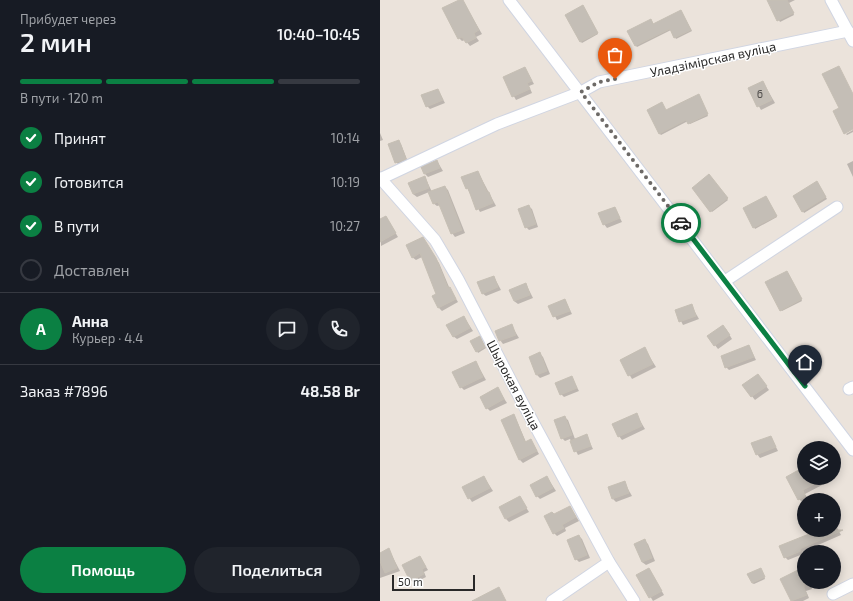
<!DOCTYPE html>
<html lang="ru">
<meta charset="utf-8">
<style>
body{margin:0;font-family:"Exo 2",sans-serif;background:#20242c;color:#f1f3f6;height:100vh;display:flex;flex-direction:column;font-size:15px;white-space:nowrap}
*{box-sizing:border-box;margin:0}
p{font-size:13px;color:#9ea1a6}
.icon{flex:none;width:22px;height:22px;fill:none;stroke:currentColor;stroke-width:2;stroke-linecap:round;stroke-linejoin:round}
.map{position:relative;flex:1;overflow:hidden}
.drawer{display:flex;flex-direction:column;background:#171b24;width:380px}
.drawer>*{flex:none}
.buttons{position:absolute;left:417px;top:441px;display:grid;gap:8px}
.buttons a{display:grid;place-items:center;width:44px;height:44px;border-radius:50%;background:#171b24;box-shadow:0 2px 10px #0003;font-size:20px}
.scale{position:absolute;left:12px;bottom:10px;width:83px;box-sizing:border-box;padding-left:4px;border:2px solid #292929;border-top:0;font-size:11px;line-height:14px;white-space:nowrap;color:#292929;-webkit-text-stroke:3px #fff;paint-order:stroke}
.pin{position:absolute;display:grid;place-items:center;width:34px;height:34px;color:#fff;margin:-41px -17px;border-radius:50% 50% 50% 0;rotate:-45deg;box-shadow:0 0 4px #0007}
.pin .icon{rotate:45deg}
.courier{position:absolute;display:grid;place-items:center;width:40px;height:40px;margin:-20px;border:3px solid #0b8043;border-radius:50%;background:#fff;color:#222;box-shadow:0 1px 5px #0007}
.head em{font-style:normal;font-weight:600}
.head div{display:flex;flex-direction:column-reverse}
.head{display:flex;align-items:center;justify-content:space-between;height:68px;padding:0 20px}
h1{font-size:26px;font-weight:600;line-height:30px}
.bar{display:grid;grid-template-columns:repeat(4,1fr);gap:6px 4px;align-content:center;height:48px;padding:0 20px}
.bar i{height:5px;border-radius:3px;background:#363941}
.bar .on{background:#0b8043}
.bar p{grid-column:span 4}
.line{display:flex;align-items:center;gap:10px;padding:0 20px;border-top:1px solid #363941}
.line div{flex:1}
.round{display:grid;place-items:center;flex:none;width:42px;height:42px;border-radius:21px;background:#20242c}
ol{padding:0 20px;list-style:none}
li{display:flex;align-items:center;gap:12px;height:44px}
li p{margin-inline-start:auto}
li .icon{padding:4px;border-radius:50%;background:#0b8043;color:#fff;stroke-width:4}
li:last-child{color:#9ea1a6}
li i{width:22px;height:22px;border:2px solid #363941;border-radius:50%}
.primary-button{display:flex;gap:8px;margin-top:auto;padding:8px 20px}
.primary-button a{flex:1;height:46px;border-radius:24px;background:#0b8043;color:#fff;font-size:16px;font-weight:600;line-height:46px;text-align:center}
.primary-button a+a{background:#20242c;color:#f1f3f6}
main{display:flex;flex:1;min-height:0}
.map>svg:first-child{display:block}
</style>
<main>
<section class="drawer">
<div class="head"><div><h1>2 мин</h1><p>Прибудет через</p></div><em>10:40–10:45</em></div>
<div class="bar"><i class="on"></i><i class="on"></i><i class="on"></i><i></i><p>В пути · 120 m</p></div>
<ol>
<li><svg class="icon" aria-label="check" viewBox="0 0 24 24"><path d="M5 12l5 5 9-10"/></svg>Принят<p>10:14</p></li>
<li><svg class="icon" aria-label="check" viewBox="0 0 24 24"><path d="M5 12l5 5 9-10"/></svg>Готовится<p>10:19</p></li>
<li><svg class="icon" aria-label="check" viewBox="0 0 24 24"><path d="M5 12l5 5 9-10"/></svg>В пути<p>10:27</p></li>
<li><i></i>Доставлен</li>
</ol>
<div class="line" style="height:72px"><b class="round" style="background:#0b8043;color:#fff">А</b><div><b>Анна</b><p>Курьер · 4.4</p></div><a class="round"><svg class="icon" aria-label="chat" viewBox="0 0 24 24"><path d="M4 5h16v11H9l-5 4z"/></svg></a><a class="round"><svg class="icon" aria-label="phone" viewBox="0 0 24 24"><path d="M5 4h4l2 5-3 2q2 4 5 5l2-3 5 2v4C11 20 4 13 5 4z"/></svg></a></div>
<div class="line" style="height:52px"><div>Заказ #7896</div><b>48.58 Br</b></div>
<div class="primary-button"><a>Помощь</a><a>Поделиться</a></div>
</section>
<div class="map">
<svg width="473" height="601" viewBox="0 0 473 601">
<rect width="100%" height="100%" fill="#ebe3db"/>
<g fill="#0003">
<polygon points="82,0 102,34 96,37 99,41 90,46 85,40 82,41 79,38"/>
<polygon points="388,0 415,0 409,3 414,15 400,22"/>
<polygon points="204,8 218,34 202,43 201,42"/>
<polygon points="301,11 312,31 296,39 291,30 257,47 256,46 248,31 272,21 274,25"/>
<polygon points="145,68 154,84 149,86 152,93 136,100 124,78"/>
<polygon points="383,82 395,103 381,110 369,89"/>
<polygon points="58,90 65,103 50,109 47,106"/>
<polygon points="318,96 328,116 310,124 308,121 281,135 280,134 286,111"/>
<polygon points="473,130 473,132 467,135 466,134"/>
<polygon points="0,133 3,140 0,141"/>
<polygon points="18,141 21,144 28,162 19,165 16,162"/>
<polygon points="57,161 63,171 48,177 45,174"/>
<polygon points="473,161 473,177 467,164"/>
<polygon points="98,172 116,206 100,212 87,188"/>
<polygon points="45,177 52,192 65,187 68,190 85,233 75,237 72,233 61,205 57,206 53,203 49,192 37,197 33,194"/>
<polygon points="330,177 348,200 332,212 331,211"/>
<polygon points="438,184 447,199 424,213 414,196"/>
<polygon points="386,197 397,217 375,229 374,227"/>
<polygon points="148,206 152,209 158,227 149,230 146,227"/>
<polygon points="235,208 242,222 227,228 224,224"/>
<polygon points="6,217 18,237 1,246 0,220"/>
<polygon points="42,238 59,263 69,287 78,302 62,311 59,308 57,294 42,257 36,260 32,257"/>
<polygon points="408,273 422,301 402,311 401,310"/>
<polygon points="114,277 121,290 106,296 102,293"/>
<polygon points="146,284 153,298 138,304 134,301"/>
<polygon points="185,300 192,314 177,320 170,306"/>
<polygon points="311,305 319,319 303,325 296,311"/>
<polygon points="84,317 93,331 77,339 73,336"/>
<polygon points="131,325 139,338 123,344 120,340"/>
<polygon points="346,329 352,339 338,349 328,336"/>
<polygon points="101,339 106,348 98,353 97,351"/>
<polygon points="369,346 376,360 349,370 346,367"/>
<polygon points="264,348 276,367 252,379 241,360"/>
<polygon points="160,354 163,357 170,374 160,378 157,375 150,357"/>
<polygon points="96,362 106,380 84,390 81,387"/>
<polygon points="378,375 389,390 375,400 363,385"/>
<polygon points="192,378 199,391 184,397 181,394"/>
<polygon points="118,389 127,403 110,411 107,408"/>
<polygon points="256,414 265,429 242,440 239,436"/>
<polygon points="133,416 136,419 146,442 151,440 159,454 143,463 140,460"/>
<polygon points="184,417 188,420 195,439 206,435 213,449 198,455 190,439 185,441 182,438"/>
<polygon points="391,437 398,451 380,458 377,454"/>
<polygon points="424,468 424,478 439,478 442,485 425,494 428,499 422,502 419,499"/>
<polygon points="104,477 113,491 92,502 83,488"/>
<polygon points="167,477 176,491 160,499 157,496"/>
<polygon points="244,482 252,496 236,502 233,499"/>
<polygon points="140,498 149,512 129,522 126,519"/>
<polygon points="190,507 199,521 185,528 186,531 177,536 174,533 174,515"/>
<polygon points="454,522 461,535 422,552 423,554 408,560 405,557 431,535 433,530 454,530"/>
<polygon points="199,536 202,539 210,558 199,562 196,559"/>
<polygon points="265,541 268,544 275,561 266,565 262,562 256,544"/>
<polygon points="9,550 20,571 0,578 0,554"/>
<polygon points="40,557 48,570 44,572 46,577 34,583 31,580"/>
<polygon points="269,569 284,595 273,601 258,576"/>
<polygon points="424,569 424,582 430,582 432,589 426,591 429,598 423,601 412,601 402,579"/>
<polygon points="382,571 385,579 374,584 372,583"/>
</g>
<g fill="#c4beb6" stroke="#c6bfb4">
<polygon points="79,0 83,0 99,30 94,33 96,38 86,43 82,37 78,39 62,8"/>
<polygon points="387,0 407,0 414,13 397,21"/>
<polygon points="203,5 218,33 200,42 185,15"/>
<polygon points="301,10 311,30 294,38 290,29 255,46 247,31 271,19 273,24"/>
<polygon points="459,66 473,94 473,129 464,134 453,111 459,108 442,74"/>
<polygon points="145,67 152,81 147,83 150,89 132,97 123,77"/>
<polygon points="383,81 392,100 377,107 368,88"/>
<polygon points="58,89 63,100 46,107 41,95"/>
<polygon points="319,94 328,114 308,124 306,120 279,134 267,110 282,102 286,110"/>
<polygon points="19,140 26,159 15,163 8,144"/>
<polygon points="57,160 60,168 44,174 41,167"/>
<polygon points="98,171 107,192 109,192 113,203 96,210 88,188 86,189 81,177"/>
<polygon points="329,174 348,198 330,212 312,188"/>
<polygon points="45,176 49,188 33,194 28,183"/>
<polygon points="437,181 446,197 422,212 413,196"/>
<polygon points="65,186 82,230 71,234 58,202 53,204 48,192"/>
<polygon points="386,196 397,216 373,228 363,208"/>
<polygon points="149,205 156,224 145,228 138,209"/>
<polygon points="235,207 240,218 223,225 218,213"/>
<polygon points="6,216 16,233 0,242 0,219"/>
<polygon points="43,237 56,258 68,288 70,287 76,299 58,308 52,296 56,294 40,253 32,258 26,245"/>
<polygon points="407,271 422,299 400,311 385,282"/>
<polygon points="114,276 118,287 102,294 97,282"/>
<polygon points="146,283 150,295 134,301 129,290"/>
<polygon points="185,299 190,311 173,317 168,306"/>
<polygon points="312,304 316,316 299,322 295,310"/>
<polygon points="84,316 90,328 73,337 66,325"/>
<polygon points="132,324 136,335 119,341 115,331"/>
<polygon points="343,325 350,335 334,346 327,336"/>
<polygon points="100,336 105,347 96,352 90,341"/>
<polygon points="369,345 374,357 345,368 341,356"/>
<polygon points="265,347 273,364 248,376 240,360"/>
<polygon points="160,352 167,371 156,375 149,357"/>
<polygon points="96,361 103,377 80,388 72,372"/>
<polygon points="378,374 387,386 371,397 362,385"/>
<polygon points="192,376 197,388 180,395 175,383"/>
<polygon points="118,387 124,399 106,409 100,397"/>
<polygon points="257,413 262,426 238,437 232,424"/>
<polygon points="134,414 145,442 151,439 157,451 139,460 121,420"/>
<polygon points="185,416 192,435 181,439 174,420"/>
<polygon points="207,434 211,446 194,452 190,441"/>
<polygon points="391,436 396,447 376,455 371,443"/>
<polygon points="424,467 424,478 446,478 423,490 425,496 418,500 406,477"/>
<polygon points="104,476 110,488 88,499 82,487"/>
<polygon points="167,476 173,488 156,497 150,485"/>
<polygon points="245,481 249,493 232,499 228,487"/>
<polygon points="140,496 147,508 125,519 119,507"/>
<polygon points="190,506 196,517 182,525 184,528 173,534 164,516 172,512 174,514"/>
<polygon points="428,530 463,530 420,549 421,551 404,558 399,546 429,534"/>
<polygon points="199,535 207,555 195,560 187,540"/>
<polygon points="265,539 272,558 262,562 254,544"/>
<polygon points="9,548 17,568 5,573 0,561 0,553"/>
<polygon points="40,556 46,567 42,569 44,574 30,581 22,565"/>
<polygon points="424,567 424,588 427,595 411,601 400,579"/>
<polygon points="269,568 282,591 269,598 256,575"/>
<polygon points="381,568 385,577 372,583 367,574"/>
<polygon points="119,587 126,601 92,601"/>
</g>
<g fill="none" stroke-linecap="round" stroke-linejoin="round">
<g stroke="#d0d5e2" stroke-width="13">
<g id="minor">
<polyline points="129,0 473,450"/>
<polyline points="451,0 473,41"/>
<polyline points="0,178 55,240 78,279 141,400 229,562 254,601"/>
<polyline points="0,179 117,124 201,92 219,82 468,31"/>
<polyline points="345,281 457,207"/>
<polyline points="469,389 473,387"/>
<polyline points="453,594 473,584"/>
<polyline points="172,601 229,562"/>
</g>
</g>
<use href="#minor" stroke="#fff" stroke-width="11"/>
</g>
<g fill="none" stroke-linecap="round" stroke-linejoin="round">
<polyline stroke="#6d6a67" stroke-width="4" stroke-dasharray="0 7.2" points="235,79 219,82 201,92 301,223"/>
<polyline stroke="#0b8043" stroke-width="5" points="301,223 425,386"/>
</g>
<g text-anchor="middle" stroke-width="3" stroke-linejoin="round" paint-order="stroke">
<g font-size="11" fill="#504e4c">
<text x="380" y="98">6</text>
</g>
<g font-size="13" fill="#292929" stroke="#fff">
<text transform="translate(333 59) rotate(-12)" y="5">Уладзімірская вуліца</text>
<text transform="translate(134 385) rotate(62)" y="5">Шырокая вуліца</text>
</g>
</g>
</svg>
<div class="buttons">
<a><svg class="icon" aria-label="layers" viewBox="0 0 24 24"><path d="M12 4l9 5-9 5-9-5zM3 14l9 5 9-5"/></svg></a>
<a>+</a>
<a>−</a>
</div>
<div class="scale">50 m</div>
<div class="pin" style="left:235px;top:79px;background:#ea580c"><svg class="icon" aria-label="bag" viewBox="0 0 24 24"><path d="M5 8h14l-1 12H6zM9 8a3 3 0 0 1 6 0"/></svg></div>
<div class="pin" style="left:425px;top:386px;background:#1f2937"><svg class="icon" aria-label="home" viewBox="0 0 24 24"><path d="M3 11l9-7 9 7M6 9v11h12V9"/></svg></div>
<div class="courier" style="left:301px;top:223px"><svg class="icon" aria-label="car" viewBox="0 0 24 24"><path d="M5 17H2v-5l4-1 3-4h7l3 4 3 1v5h-3M9 17h6M6 11h13"/><circle cx="7" cy="17" r="2"/><circle cx="17" cy="17" r="2"/></svg></div>
</div>
</main>
